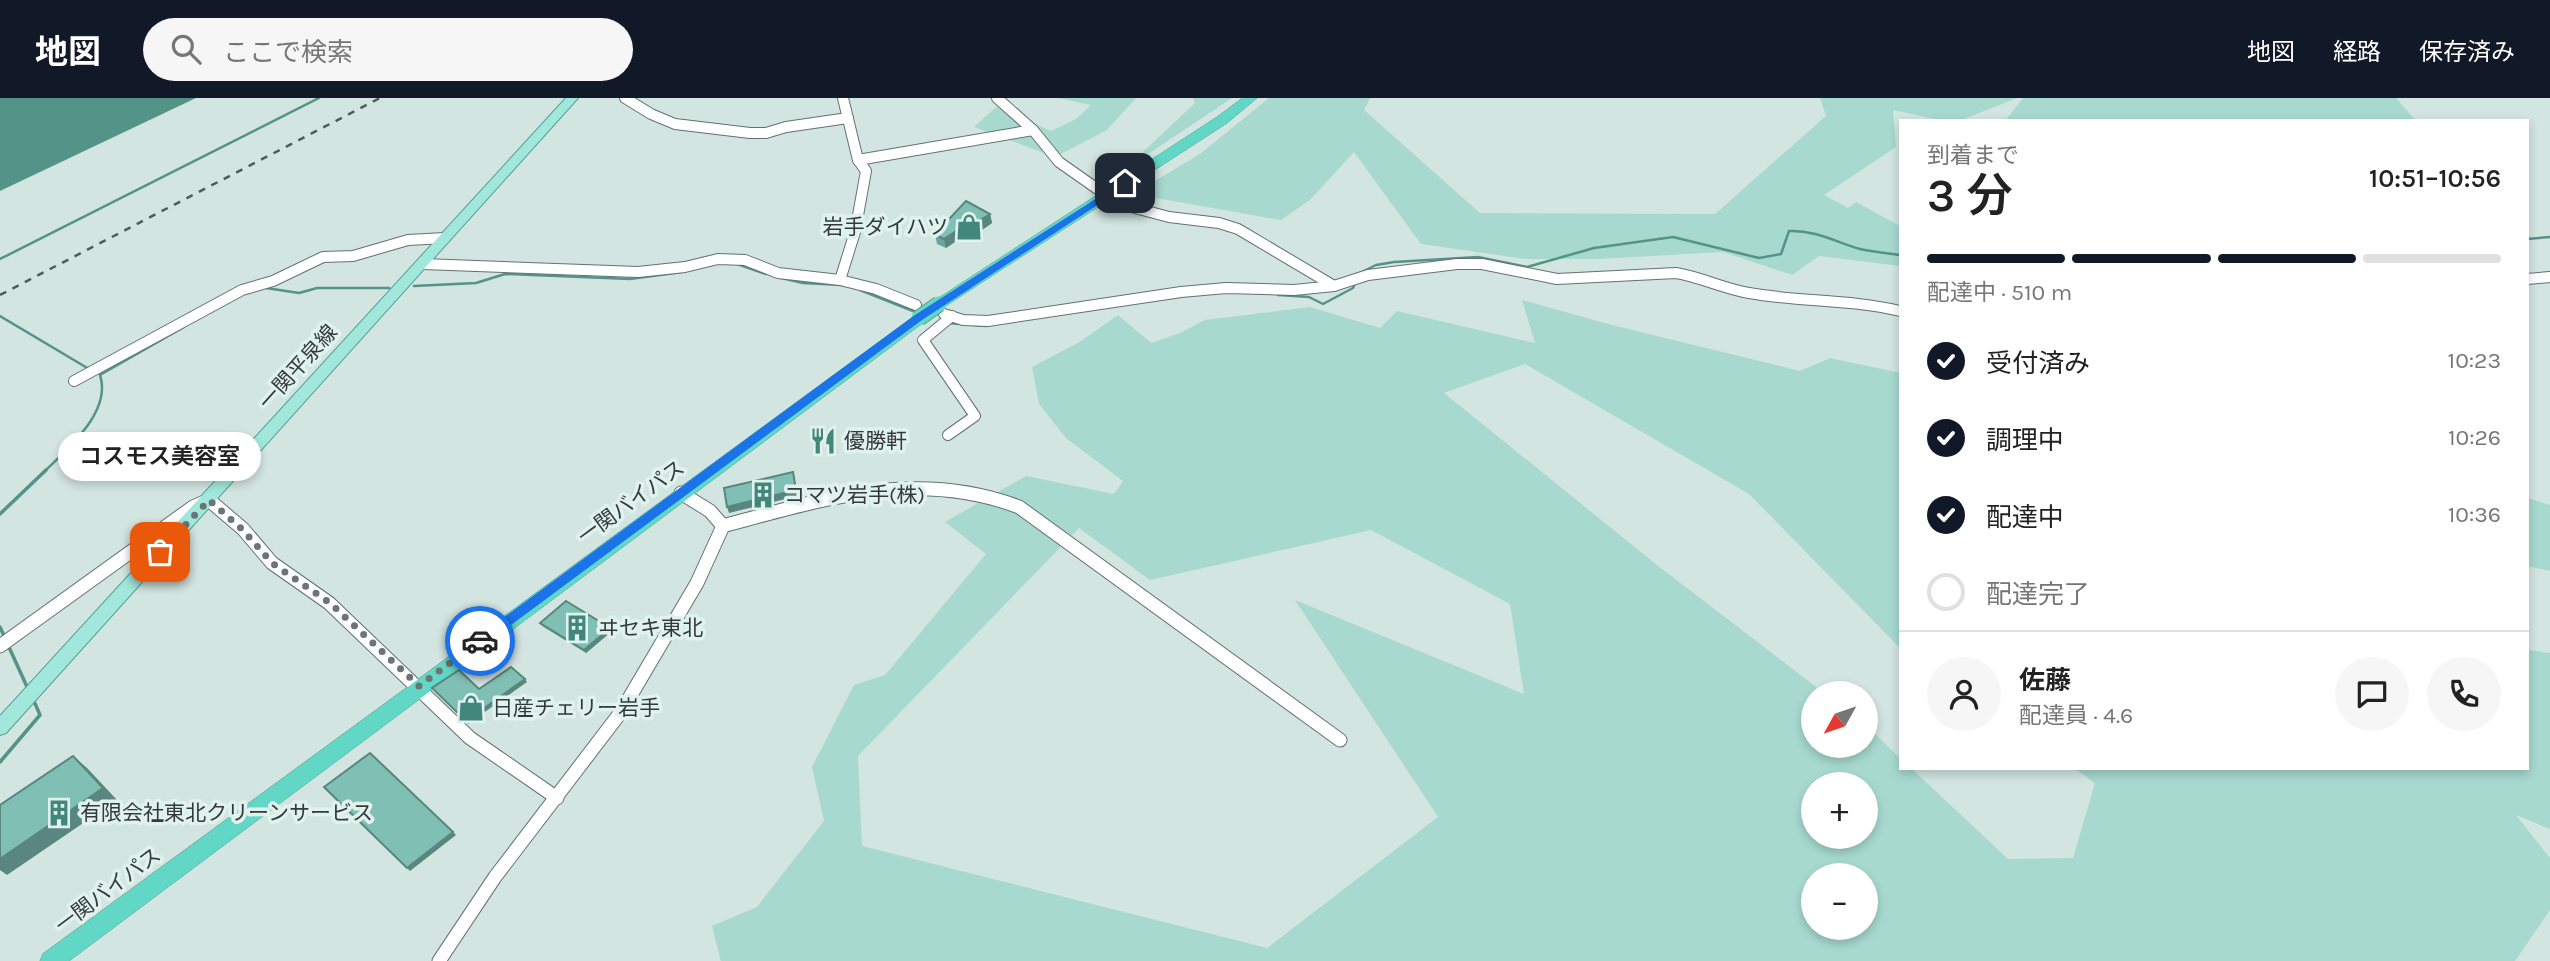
<!DOCTYPE html>
<html lang="ja">
<meta charset="utf-8">
<style>
body{margin:0;font-family:Karla,"Noto Sans JP",sans-serif;background:#f6f6f6;color:#222;height:100vh;display:flex;flex-direction:column;font-size:26px;white-space:nowrap}
*{box-sizing:border-box;margin:0}
p{font-size:23px;color:#767676}
.icon{flex:none;width:38px;height:38px;fill:none;stroke:currentColor;stroke-width:2;stroke-linecap:round;stroke-linejoin:round}
.map{position:relative;flex:1;overflow:hidden}
.panel{position:absolute;left:1899px;top:21px;width:630px;height:651px;display:flex;flex-direction:column;background:#fff;border-radius:0px;box-shadow:0 4px 10px #0003}
.panel>*{flex:none}
.needle{width:46px;rotate:230deg}
.buttons{position:absolute;left:1801px;top:583px;display:grid;gap:14px}
.buttons a{display:grid;place-items:center;width:77px;height:77px;border-radius:50%;background:#fff;box-shadow:0 4px 10px #0003;font-size:35px}
.pin{position:absolute;display:grid;place-items:center;width:60px;height:60px;color:#fff;margin:-30px;border-radius:14px;box-shadow:0 4px 10px #0006}
.courier{position:absolute;display:grid;place-items:center;width:70px;height:70px;margin:-35px;border:5px solid #1a73e8;border-radius:50%;background:#fff;color:#222;box-shadow:0 2px 9px #0007}
.bubble{position:absolute;height:49px;border-radius:24px;background:#fff;box-shadow:0 4px 10px #0003;font-size:23px;font-weight:600;line-height:49px;text-align:center}
.overview em{font-style:normal;font-weight:600}
.overview div{display:flex;flex-direction:column-reverse}
.overview{display:flex;align-items:center;justify-content:space-between;height:119px;padding:0 28px}
h1{font-size:46px;font-weight:600;line-height:52px}
.bar{display:grid;grid-template-columns:repeat(4,1fr);gap:10px 7px;align-content:center;height:84px;padding:0 28px}
.bar i{height:9px;border-radius:5px;background:#e0e0e0}
.bar .active{background:#111827}
.bar p{grid-column:span 4}
.line{display:flex;align-items:center;gap:18px;padding:0 28px;border-top:2px solid #e0e0e0}
.line div{flex:1}
.round{display:grid;place-items:center;flex:none;width:74px;height:74px;border-radius:37px;background:#f6f6f6}
ol{padding:0 28px;list-style:none}
li{display:flex;align-items:center;gap:21px;height:77px}
li p{margin-inline-start:auto}
li .icon{padding:7px;border-radius:50%;background:#111827;color:#fff;stroke-width:4}
li:last-child{color:#767676}
li i{width:38px;height:38px;border:4px solid #e0e0e0;border-radius:50%}
header{display:flex;align-items:center;gap:42px;box-sizing:border-box;height:98px;padding:0 35px;background:#111827;color:#fff}
header strong{font-size:33px}
nav{display:flex;gap:38px;margin-inline-start:auto;font-size:24px}
.search{width:490px;height:63px;background:#f6f6f6;display:flex;align-items:center;gap:18px;box-sizing:border-box;padding:0 24px;border-radius:38px;color:#767676;font-size:26px}
.map>svg:first-child{display:block}
</style>
<header>
<strong>地図</strong>
<div class="search"><svg class="icon" aria-label="search" viewBox="0 0 24 24"><circle cx="10" cy="10" r="6"/><path d="M15 15l6 6"/></svg>ここで検索</div>
<nav><a>地図</a><a>経路</a><a>保存済み</a></nav>
</header>
<div class="map">
<svg width="2550" height="863" viewBox="0 0 2550 863">
<rect width="100%" height="100%" fill="#d3e5e1"/>
<g fill="#a7d9cf" fill-rule="evenodd">
<polygon points="1058,0 1136,0 1107,32 1055,59 974,29 996,9 1051,33 1076,21 1091,7"/>
<polygon points="1193,0 1232,0 1124,72 1195,5"/>
<polygon points="1269,0 1370,0 1364,12 1480,115 1715,116 1826,18 1820,0 2017,0 1959,23 1945,23 1893,12 1896,49 1824,97 1848,110 1856,104 1900,128 1900,168 1819,158 1792,177 1723,154 1599,161 1525,161 1421,146 1354,54 1311,101 1281,122 1133,96 1200,56"/>
<polygon points="2023,0 2396,0 2416,23 2005,23"/>
<path d="M1522,202L1612,227L1800,273L1830,260L1900,275V550L1749,396L1525,266L1444,295L1657,467L1824,595H1813V648H1866V627L1900,660V670H1911L2008,761L2073,760L2095,685L2074,670H2527V552L2550,555V731L2516,717L2550,760V812L2515,863H721L712,828L757,809L824,723L812,669L854,587L885,577L986,456L945,424L1026,378L1114,396L1123,383L1066,340L1039,306L1032,269L1078,245L1118,217L1151,245L1180,235L1205,222L1310,209L1380,230L1397,213L1535,245ZM1079,430L1150,482L1371,432L1510,506L1524,596L1295,502L1438,719L1267,850L862,748L858,658ZM1813,686H1866V738H1813ZM1813,777H1866V830H1813Z"/>
<polygon points="2527,400 2550,407 2550,473 2527,468"/>
</g>
<polygon fill="#549388" points="0,0 196,0 0,93"/>
<g fill="none" stroke-linecap="round" stroke-linejoin="round">
<g stroke="#549388" stroke-width="2.5">
<polyline points="2527,141 2550,139"/>
<polyline points="0,161 319,0"/>
<polyline points="737,166 766,176"/>
<path d="M1360,175L1376,167L1394,164L1478,159L1527,169L1594,150L1673,139L1759,160L1781,156L1789,133C1815,132 1836,144 1860,151C1873,154 1887,155 1900,157"/>
<polyline points="777,179 803,185 842,187"/>
<polyline points="414,188 476,185 505,176 630,181 682,174"/>
<polyline points="266,190 299,195 317,190 389,190"/>
<polyline points="860,192 918,215"/>
<polyline points="1278,197 1309,199 1323,206 1353,190 1355,185"/>
<polyline points="0,218 89,271"/>
<polyline points="948,225 986,228"/>
<polyline points="100,277 184,229"/>
<path d="M44,374C68,350 112,314 100,277"/>
</g>
<g stroke="#549388" stroke-width="3.5">
<polyline points="0,416 46,372"/>
<polyline points="0,529 5,540"/>
<polyline points="8,547 28,591"/>
<polyline points="0,664 40,617 33,601"/>
</g>
<g stroke="#62726f" stroke-width="12">
<g id="minor-far1">
<polyline points="625,0 651,16 675,26 750,35 766,35 786,29 848,20"/>
<polyline points="997,0 1033,32 1059,64 1106,97 1135,110 1169,119 1219,125 1238,131 1334,188"/>
<polyline points="858,62 1033,32"/>
<polyline points="423,166 638,174 685,169 718,161 745,162 778,175 840,182 876,191 916,207"/>
<polyline points="2527,181 2550,179"/>
<polyline points="840,182 855,134 866,73 858,62 843,0"/>
<path d="M944,216L963,222L988,223L1181,194L1226,190L1294,192L1334,188L1368,177L1457,166H1482L1557,181L1676,175C1701,179 1724,191 1749,195C1799,204 1850,201 1900,213"/>
<polyline points="74,283 242,192 273,183 323,159 353,158 408,142 445,140"/>
<polyline points="948,337 975,318 923,242 952,218"/>
</g>
</g>
<g stroke="#62726f" stroke-width="15">
<g id="minor">
<polyline points="681,395 710,413 723,428"/>
<path d="M723,428C823,401 918,370 1019,409L1340,642"/>
<polyline points="0,548 193,409 209,402 243,431 272,465 329,505 470,640 557,700"/>
<polyline points="439,863 495,779 621,614 697,485 723,428"/>
</g>
</g>
<g stroke="#52a094" stroke-width="2">
<polygon id="major" points="566,0 578,0 6,635 0,637 0,618"/>
</g>
<g stroke="#52a094" stroke-width="1">
<g id="highway">
<polygon points="1243,0 1257,0 1227,25 944,209 934,209 931,206 934,203 1217,19"/>
<polygon points="919,215 927,220 924,224 69,863 40,863 43,856"/>
</g>
</g>
<use href="#minor-far1" stroke="#fff" stroke-width="10"/>
<use href="#minor" stroke="#fff" stroke-width="13"/>
<use href="#major" fill="#a1e7dc" fill-rule="evenodd"/>
<use href="#highway" fill="#62d7c5" fill-rule="evenodd"/>
<polyline stroke="#515a59" stroke-width="2.5" stroke-dasharray="7 7" stroke-linecap="butt" points="0,197 380,0"/>
<g stroke="#52a094" stroke-width="17" stroke-linecap="butt">
<polyline id="highway-bridge" points="919,220 939,206"/>
</g>
<use href="#highway-bridge" stroke="#62d7c5" stroke-width="15"/>
</g>
<g fill="#6da49b">
<polygon points="990,116 992,125 976,136 971,133 946,150 937,146 935,136"/>
<polygon points="540,525 612,533 586,555 542,528"/>
</g>
<g fill="#59867e">
<polygon points="990,116 992,125 976,136 974,126"/>
<polygon points="970,124 971,133 946,150 944,141"/>
<polygon points="793,374 798,398 729,415 727,409"/>
<polygon points="610,530 612,533 586,555 584,552"/>
<polygon points="525,581 527,584 468,626 466,623"/>
<polygon points="73,658 87,670 117,702 7,777 0,772 0,761"/>
<polygon points="453,734 456,737 410,773 407,770"/>
</g>
<g fill="#7fbfb4" stroke="#59867e" stroke-width="2">
<polygon points="966,103 990,116 974,126 970,124 944,141 935,136"/>
<polygon points="793,374 796,392 727,409 724,390"/>
<polygon points="566,503 610,530 584,552 540,525"/>
<polygon points="511,569 525,581 466,623 432,590 459,572 479,591"/>
<polygon points="370,655 453,734 407,770 324,689"/>
<polygon points="73,658 103,690 0,761 0,707"/>
</g>
<polygon fill="#1a73e8" points="1125,82 1130,85 1128,87 922,222 484,547 476,547 476,540 915,217"/>
<g fill="none" stroke-linecap="round" stroke-linejoin="round">
<polyline stroke="#6b7674" stroke-width="7" stroke-dasharray="0 12.6" points="160,454 209,402 243,432 272,465 330,505 419,588 480,543"/>
</g>
<defs>
<g id="shop-bare" transform="scale(2.1)"><path d="M-5-2.5h2.3a2.7 3.5 0 0 1 5.4 0H5L5.5 6h-11ZM-1.5-2.5h3a1.5 2.3 0 0 0-3 0Z" fill="#43877c" stroke="#e0f2ee" stroke-width="2.5" paint-order="stroke"/></g>
<g id="restaurant-bare" transform="scale(2.1)"><path d="M-5-6h1v4h1v-4h1v4h1v-4h1v5L-1.5 .5V6h-2V.5L-5-1ZM5-6V6H3V1.5H1.5Q1.5-4 5-6Z" fill="#43877c" stroke="#e0f2ee" stroke-width="2.5" paint-order="stroke"/></g>
<g id="building-bare" transform="scale(2.1)"><path d="M-4-6H4V6H1V3H-1V6H-4ZM-2.5-4.3h1.7v1.8h-1.7ZM.8-4.3h1.7v1.8H.8ZM-2.5-1h1.7V.8h-1.7ZM.8-1h1.7V.8H.8Z" fill="#43877c" stroke="#e0f2ee" stroke-width="2.5" paint-order="stroke"/></g>
</defs>
<g fill-rule="evenodd">
<use href="#shop-bare" x="969" y="129"/>
<use href="#restaurant-bare" x="823" y="343"/>
<use href="#building-bare" x="763" y="397"/>
<use href="#building-bare" x="577" y="530"/>
<use href="#shop-bare" x="471" y="610"/>
<use href="#building-bare" x="59" y="715"/>
</g>
<g text-anchor="middle" stroke-width="7" stroke-linejoin="round" paint-order="stroke">
<g font-size="21" fill="#333a39" stroke="#e0f2ee" text-anchor="start">
<text x="948" y="136" text-anchor="end">岩手ダイハツ</text>
<text x="844" y="350">優勝軒</text>
<text x="784" y="404">コマツ岩手(株)</text>
<text x="598" y="537">ヰセキ東北</text>
<text x="492" y="617">日産チェリー岩手</text>
<text x="80" y="722">有限会社東北クリーンサービス</text>
</g>
<g font-size="21" fill="#333a39" stroke="#e0f2ee">
<text transform="translate(298 269) rotate(-48)" y="7">一関平泉線</text>
<text transform="translate(631 404) rotate(-36)" y="7">一関バイパス</text>
<text transform="translate(108 792) rotate(-37)" y="7">一関バイパス</text>
</g>
</g>
</svg>
<div class="buttons">
<a><svg class="needle" viewBox="-14 -14 28 28"><path d="M0-13l5 13h-10z" fill="#e53935"/><path d="M0 13l5-13h-10z" fill="#767676"/></svg></a>
<a>+</a>
<a>−</a>
</div>
<div class="pin" style="left:160px;top:454px;background:#ea580c"><svg class="icon" aria-label="bag" viewBox="0 0 24 24"><path d="M5 8h14l-1 12H6zM9 8a3 3 0 0 1 6 0"/></svg></div>
<div class="pin" style="left:1125px;top:85px;background:#1f2937"><svg class="icon" aria-label="home" viewBox="0 0 24 24"><path d="M3 11l9-7 9 7M6 9v11h12V9"/></svg></div>
<div class="courier" style="left:480px;top:543px"><svg class="icon" aria-label="car" viewBox="0 0 24 24"><path d="M5 17H2v-5l4-1 3-4h7l3 4 3 1v5h-3M9 17h6M6 11h13"/><circle cx="7" cy="17" r="2"/><circle cx="17" cy="17" r="2"/></svg></div>
<div class="bubble" style="left:58px;top:334px;width:203px">コスモス美容室</div>
<section class="panel">
<div class="overview"><div><h1>3 分</h1><p>到着まで</p></div><em>10:51–10:56</em></div>
<div class="bar"><i class="active"></i><i class="active"></i><i class="active"></i><i></i><p>配達中 · 510 m</p></div>
<ol>
<li><svg class="icon" aria-label="check" viewBox="0 0 24 24"><path d="M5 12l5 5 9-10"/></svg>受付済み<p>10:23</p></li>
<li><svg class="icon" aria-label="check" viewBox="0 0 24 24"><path d="M5 12l5 5 9-10"/></svg>調理中<p>10:26</p></li>
<li><svg class="icon" aria-label="check" viewBox="0 0 24 24"><path d="M5 12l5 5 9-10"/></svg>配達中<p>10:36</p></li>
<li><i></i>配達完了</li>
</ol>
<div class="line" style="height:126px"><a class="round"><svg class="icon" aria-label="person" viewBox="0 0 24 24"><circle cx="12" cy="8" r="4"/><path d="M4 21q1-7 8-7t8 7"/></svg></a><div><b>佐藤</b><p>配達員 · 4.6</p></div><a class="round"><svg class="icon" aria-label="chat" viewBox="0 0 24 24"><path d="M4 5h16v11H9l-5 4z"/></svg></a><a class="round"><svg class="icon" aria-label="phone" viewBox="0 0 24 24"><path d="M5 4h4l2 5-3 2q2 4 5 5l2-3 5 2v4C11 20 4 13 5 4z"/></svg></a></div>
</section>
</div>
